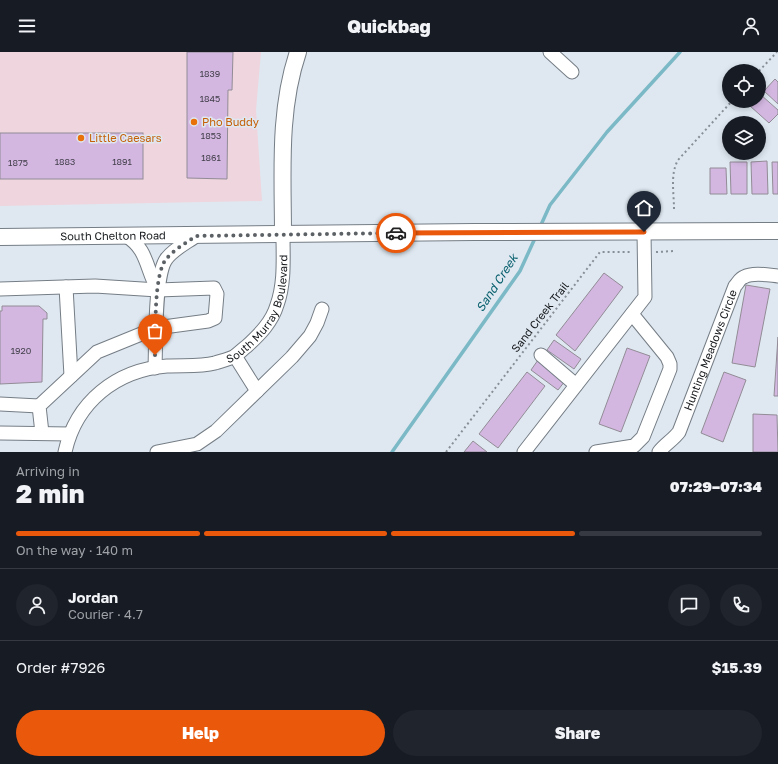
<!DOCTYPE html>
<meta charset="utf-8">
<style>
body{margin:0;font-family:"Golos Text",sans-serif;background:#20242c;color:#f1f3f6;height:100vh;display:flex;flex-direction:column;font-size:15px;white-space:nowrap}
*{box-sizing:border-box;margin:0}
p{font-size:13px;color:#9ea1a6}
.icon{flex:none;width:22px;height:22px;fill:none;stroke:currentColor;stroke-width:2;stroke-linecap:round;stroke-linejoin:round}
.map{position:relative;height:400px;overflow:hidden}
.drawer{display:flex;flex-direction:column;background:#171b24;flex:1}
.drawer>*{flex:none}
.controls{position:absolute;left:722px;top:12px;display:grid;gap:8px}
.controls a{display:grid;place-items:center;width:44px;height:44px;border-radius:50%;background:#171b24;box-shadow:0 2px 6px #0003;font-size:20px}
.pin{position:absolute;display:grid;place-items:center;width:34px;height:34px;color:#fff;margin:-41px -17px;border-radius:50% 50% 50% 0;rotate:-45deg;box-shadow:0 0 4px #0007}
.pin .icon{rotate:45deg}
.courier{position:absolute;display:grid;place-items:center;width:40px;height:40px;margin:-20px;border:3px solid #ea580c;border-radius:50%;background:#fff;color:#222;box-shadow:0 1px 5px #0007}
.summary em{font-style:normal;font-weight:800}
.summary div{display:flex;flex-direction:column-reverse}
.summary{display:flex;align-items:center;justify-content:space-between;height:68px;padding:0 16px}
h1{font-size:26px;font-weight:800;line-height:30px}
.bar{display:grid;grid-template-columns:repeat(4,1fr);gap:6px 4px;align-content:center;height:48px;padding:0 16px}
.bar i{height:5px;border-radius:3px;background:#363941}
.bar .current{background:#ea580c}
.bar p{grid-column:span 4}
.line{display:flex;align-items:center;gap:10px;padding:0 16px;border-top:1px solid #363941}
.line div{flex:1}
.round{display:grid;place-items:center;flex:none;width:42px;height:42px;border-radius:21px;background:#20242c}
.button{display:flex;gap:8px;margin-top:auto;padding:8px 16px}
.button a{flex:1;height:46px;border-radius:24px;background:#ea580c;color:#fff;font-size:16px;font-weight:800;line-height:46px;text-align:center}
.button a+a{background:#20242c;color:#f1f3f6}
header{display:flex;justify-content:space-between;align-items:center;height:52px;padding:0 16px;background:#171b24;font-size:18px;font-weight:800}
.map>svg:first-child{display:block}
</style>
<header><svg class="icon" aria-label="menu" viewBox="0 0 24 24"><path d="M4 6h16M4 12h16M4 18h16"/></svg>Quickbag<svg class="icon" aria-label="person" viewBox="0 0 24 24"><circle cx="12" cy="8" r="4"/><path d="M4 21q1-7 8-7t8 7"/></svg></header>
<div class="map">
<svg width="778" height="400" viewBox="0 0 778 400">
<rect width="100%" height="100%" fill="#dfe8f1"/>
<polygon fill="#efd5dd" points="0,0 261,0 256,58 262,149 0,154"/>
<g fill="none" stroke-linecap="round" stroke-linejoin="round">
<g stroke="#7cb9c6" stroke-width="3.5">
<polyline points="540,175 550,153 607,80 680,0"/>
<polyline points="392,400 520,219 536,184"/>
</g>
</g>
<g fill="#d3b7e1" stroke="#928c96">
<polygon points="187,0 233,0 232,38 228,38 227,127 187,126"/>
<polygon points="775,27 778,30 778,52 764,39"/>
<polygon points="761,43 778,58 778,62 769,71 750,54 755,49 759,49 759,45"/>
<rect x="0" y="81" width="143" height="46"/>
<polygon points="767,109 768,142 752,142 751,110"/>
<polygon points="730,110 747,110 747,142 731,142"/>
<polygon points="772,110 778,110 778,142 773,142"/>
<polygon points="710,116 726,116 727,142 710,142"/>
<polygon points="604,221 623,235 575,299 556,283"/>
<polygon points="746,233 770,237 755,315 732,311"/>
<polygon points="2,254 39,254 47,261 47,267 43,267 42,330 0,332 0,259 2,259"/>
<polygon points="778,285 778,344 774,344"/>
<polygon points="554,288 581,307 574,317 547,298"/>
<polygon points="627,296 650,304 621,380 599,372"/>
<polygon points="538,308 565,329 558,338 531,318"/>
<polygon points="527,320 545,334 498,396 479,382"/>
<polygon points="724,320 746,328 723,390 701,381"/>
<polygon points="753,362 777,363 778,400 753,400"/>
<polygon points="473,389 487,400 464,400"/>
</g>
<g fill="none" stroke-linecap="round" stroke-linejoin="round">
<g stroke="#757d85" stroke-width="15">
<g id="minor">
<polyline points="550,0 572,20"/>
<path d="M126,184C148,197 146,218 158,238"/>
<polyline points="66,235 71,324"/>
<polyline points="0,237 95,234 158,238 214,236 217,242 215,266 208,269 156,276 97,300 39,354 42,381"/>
<polyline points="541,303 576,333"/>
<polyline points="235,304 257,339"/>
<path d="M155,316C156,294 154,221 167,206C174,197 186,191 196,184"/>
<polyline points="0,352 39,354"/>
<polyline points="0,381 70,382"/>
<path id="s1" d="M65,400C76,350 116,318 167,314C183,313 200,315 215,311C221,309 230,307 235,304C239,301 243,297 247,294C260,282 272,270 277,253C285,231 283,206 283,183"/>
<polyline points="157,400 197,392 216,379 292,305 310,284 317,271 322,257"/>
<polyline points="524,400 645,245 644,180"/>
<polyline points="596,400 634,394 643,385 670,317 670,312 667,305 632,262"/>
<path id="s2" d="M659,400C665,392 673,388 679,380L735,234C738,231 740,226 744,225C753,220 768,223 778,224"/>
</g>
</g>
<g stroke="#757d85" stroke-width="18">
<g id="major">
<path d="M283,183C283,122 278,59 298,0"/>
<path id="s3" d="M0,185L474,180L778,179"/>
</g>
</g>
<g stroke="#888e95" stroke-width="2" stroke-dasharray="2 3" stroke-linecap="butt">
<polyline points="759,19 777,0"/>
<path d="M674,157C674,141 670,122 678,108L732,49"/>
<polyline points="656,200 675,199"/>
<polyline points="446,400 600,200 632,200"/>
</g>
<use href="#minor" stroke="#fff" stroke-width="13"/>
<use href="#major" stroke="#fff" stroke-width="16"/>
</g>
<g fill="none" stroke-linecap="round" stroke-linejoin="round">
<path stroke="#5c6166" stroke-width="4" stroke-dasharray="0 7.2" d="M155,303C156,281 153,221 167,206C175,197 186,191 196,184L396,181"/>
<polyline stroke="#ea580c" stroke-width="5" points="396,181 644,180"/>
</g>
<g fill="#e8710a" stroke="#dfe8f1" stroke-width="1.5">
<circle cx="194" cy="70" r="4"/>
<circle cx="81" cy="86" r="4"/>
</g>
<g text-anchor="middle" stroke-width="3" stroke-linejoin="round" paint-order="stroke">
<g font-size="9" fill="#44404c">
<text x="210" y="25">1839</text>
<text x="210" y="50">1845</text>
<text x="211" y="87">1853</text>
<text x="211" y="109">1861</text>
<text x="65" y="113">1883</text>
<text x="122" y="113">1891</text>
<text x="18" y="114">1875</text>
<text x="21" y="302">1920</text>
</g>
<g font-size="11" fill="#c56008" stroke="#dfe8f1" text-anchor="start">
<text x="202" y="74">Pho Buddy</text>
<text x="89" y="90">Little Caesars</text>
</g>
<g font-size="11" fill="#15181b" stroke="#dfe8f1">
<text dy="4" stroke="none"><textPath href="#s3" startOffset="113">South Chelton Road</textPath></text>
<text dy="4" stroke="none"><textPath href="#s1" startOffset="267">South Murray Boulevard</textPath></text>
<text transform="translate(540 265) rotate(-52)" y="4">Sand Creek Trail</text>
<text dy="4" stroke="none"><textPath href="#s2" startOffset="116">Hunting Meadows Circle</textPath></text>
</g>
<g font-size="12" font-style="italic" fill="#09606e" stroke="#dfe8f1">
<text transform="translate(497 231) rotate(-57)" y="4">Sand Creek</text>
</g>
</g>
</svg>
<div class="controls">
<a><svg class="icon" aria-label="locate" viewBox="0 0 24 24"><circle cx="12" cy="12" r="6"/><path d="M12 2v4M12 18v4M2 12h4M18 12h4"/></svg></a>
<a><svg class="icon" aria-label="layers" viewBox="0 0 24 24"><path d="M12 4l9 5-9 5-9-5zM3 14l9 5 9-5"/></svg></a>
</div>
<div class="pin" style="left:155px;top:303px;background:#ea580c"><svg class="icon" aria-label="bag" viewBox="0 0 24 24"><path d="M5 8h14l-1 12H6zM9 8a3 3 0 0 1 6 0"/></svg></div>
<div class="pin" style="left:644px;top:180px;background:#1f2937"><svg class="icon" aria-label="home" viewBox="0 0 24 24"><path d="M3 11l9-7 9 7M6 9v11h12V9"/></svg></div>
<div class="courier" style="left:396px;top:181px"><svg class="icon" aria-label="car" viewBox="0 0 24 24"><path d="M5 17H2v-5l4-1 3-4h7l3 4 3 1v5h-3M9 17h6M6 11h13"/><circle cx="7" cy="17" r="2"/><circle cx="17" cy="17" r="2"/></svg></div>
</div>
<section class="drawer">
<div class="summary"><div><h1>2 min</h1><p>Arriving in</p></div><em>07:29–07:34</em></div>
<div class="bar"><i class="current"></i><i class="current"></i><i class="current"></i><i></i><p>On the way · 140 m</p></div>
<div class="line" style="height:72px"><a class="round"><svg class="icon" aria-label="person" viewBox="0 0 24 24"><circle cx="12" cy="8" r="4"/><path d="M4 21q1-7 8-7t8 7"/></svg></a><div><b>Jordan</b><p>Courier · 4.7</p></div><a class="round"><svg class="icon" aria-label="chat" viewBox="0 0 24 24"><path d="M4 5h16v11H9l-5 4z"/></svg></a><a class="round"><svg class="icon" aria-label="phone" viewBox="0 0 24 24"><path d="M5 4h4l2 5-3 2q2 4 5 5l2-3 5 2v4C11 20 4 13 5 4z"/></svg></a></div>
<div class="line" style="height:52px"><div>Order #7926</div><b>$15.39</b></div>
<div class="button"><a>Help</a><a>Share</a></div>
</section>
